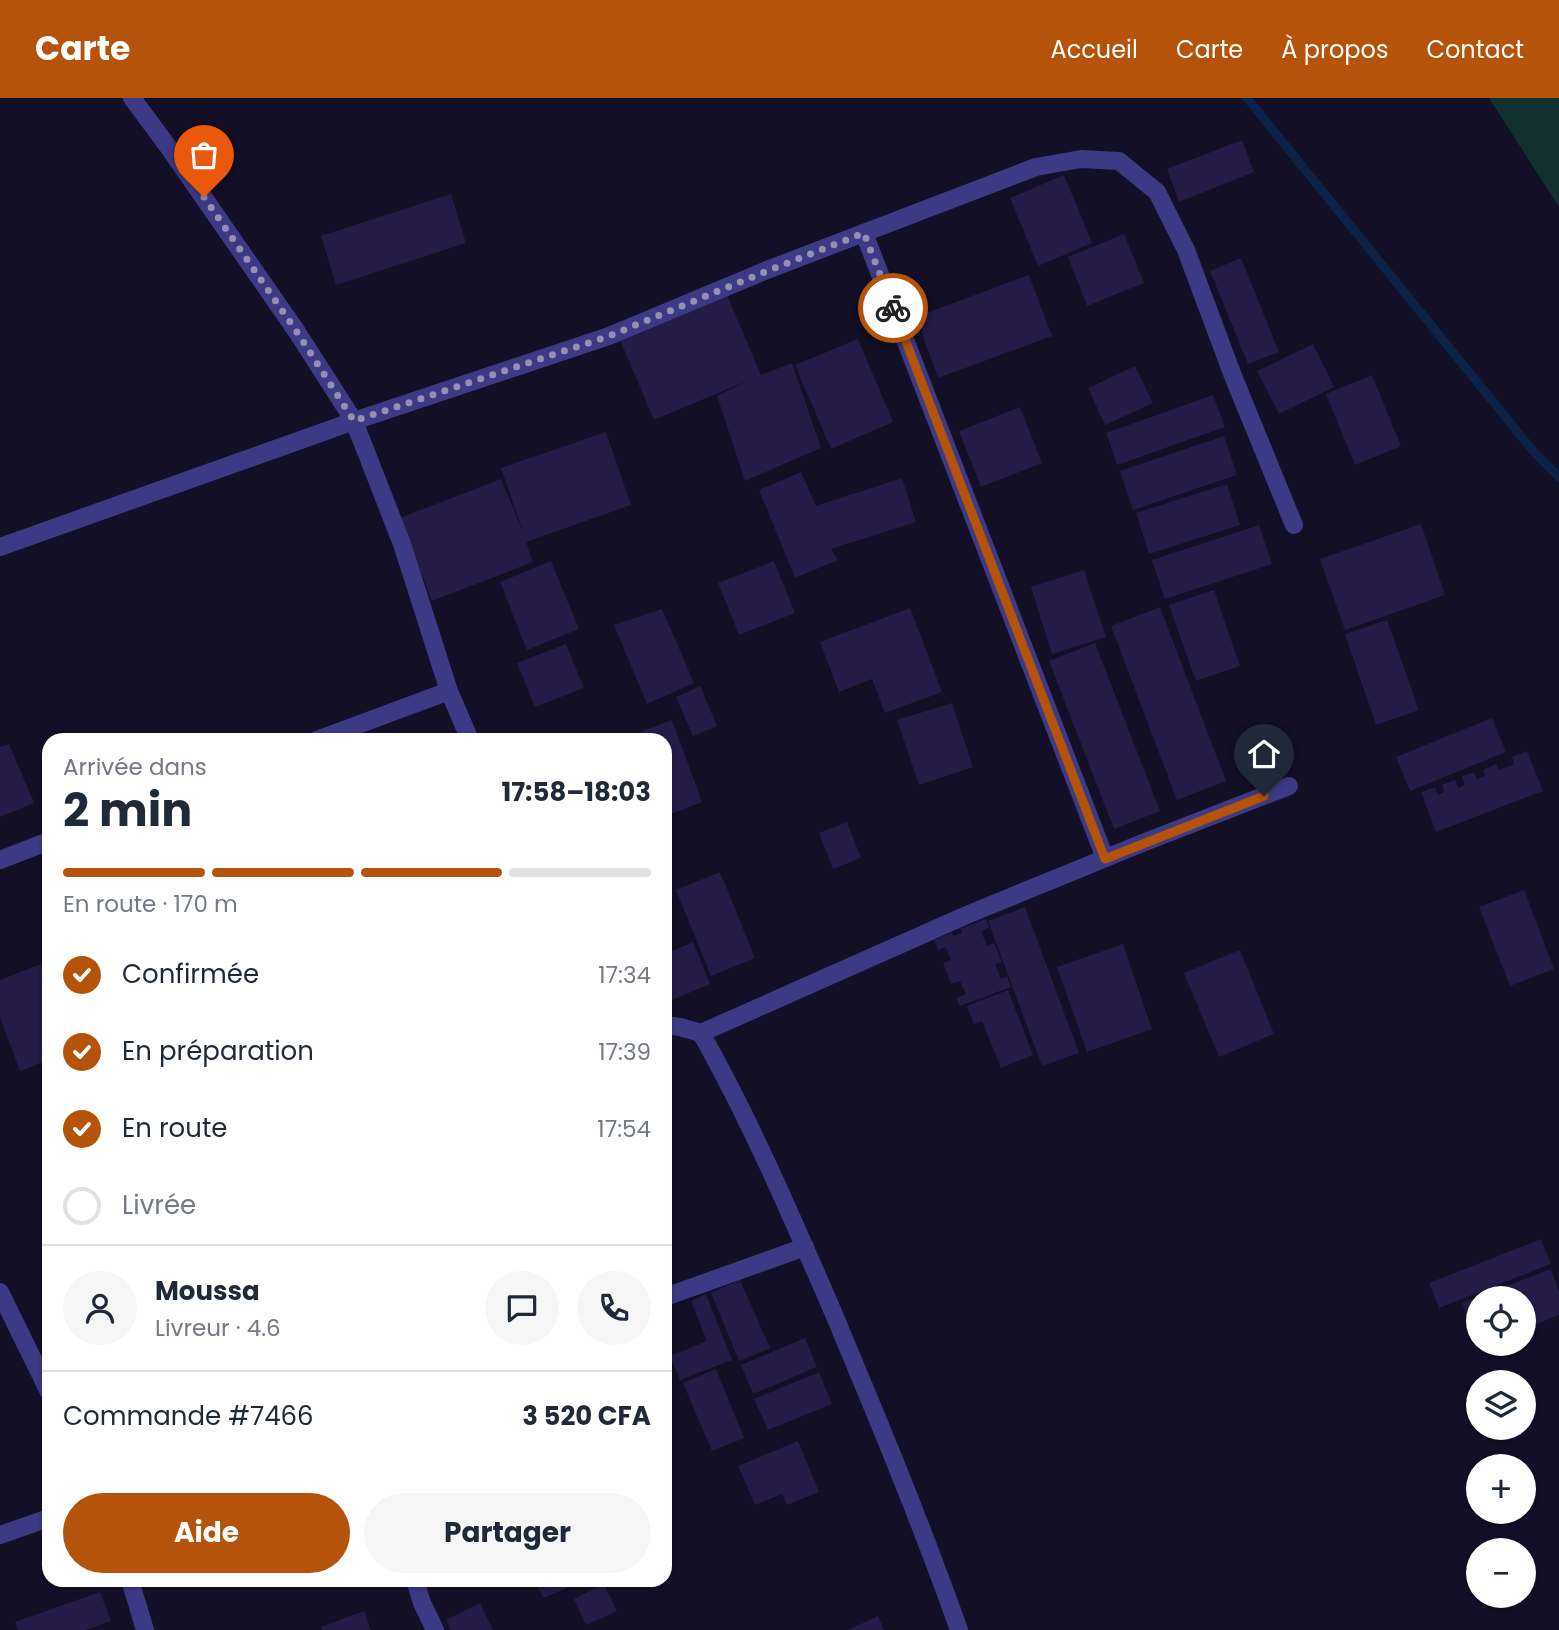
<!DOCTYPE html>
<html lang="fr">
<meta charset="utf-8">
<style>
body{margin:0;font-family:Poppins,sans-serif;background:#f6f6f7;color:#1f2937;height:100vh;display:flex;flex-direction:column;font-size:26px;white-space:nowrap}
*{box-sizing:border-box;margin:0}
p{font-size:23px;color:#747a83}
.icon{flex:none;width:38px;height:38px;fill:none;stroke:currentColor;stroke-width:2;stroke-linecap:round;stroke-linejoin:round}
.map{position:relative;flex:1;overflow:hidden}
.drawer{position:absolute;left:42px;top:635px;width:630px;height:854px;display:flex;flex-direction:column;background:#fff;border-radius:21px;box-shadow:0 2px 5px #0004}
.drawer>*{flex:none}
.fabs{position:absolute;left:1466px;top:1188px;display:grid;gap:14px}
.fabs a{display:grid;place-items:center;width:70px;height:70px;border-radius:50%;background:#fff;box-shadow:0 2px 5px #0004;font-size:35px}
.pin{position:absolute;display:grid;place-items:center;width:60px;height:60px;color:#fff;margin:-72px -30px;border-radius:50% 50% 50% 0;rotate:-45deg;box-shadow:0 0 7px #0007}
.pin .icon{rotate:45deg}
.courier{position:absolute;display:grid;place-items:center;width:70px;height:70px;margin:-35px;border:5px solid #b45309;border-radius:50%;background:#fff;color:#222;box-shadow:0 2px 9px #0007}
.overview em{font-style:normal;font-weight:700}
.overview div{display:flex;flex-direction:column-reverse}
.overview{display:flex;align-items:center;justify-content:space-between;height:119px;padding:0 21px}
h1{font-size:46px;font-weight:700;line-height:52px}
.bar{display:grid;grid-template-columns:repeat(4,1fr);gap:10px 7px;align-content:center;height:84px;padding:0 21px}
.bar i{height:9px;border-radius:5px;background:#e0e1e3}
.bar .active{background:#b45309}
.bar p{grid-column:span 4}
.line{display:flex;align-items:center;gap:18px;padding:0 21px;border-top:2px solid #e0e1e3}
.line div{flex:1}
.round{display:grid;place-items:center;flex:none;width:74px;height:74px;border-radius:37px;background:#f6f6f7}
ol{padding:0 21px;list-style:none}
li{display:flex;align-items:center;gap:21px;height:77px}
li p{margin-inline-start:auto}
li .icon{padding:7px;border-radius:50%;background:#b45309;color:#fff;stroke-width:4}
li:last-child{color:#747a83}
li i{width:38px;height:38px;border:4px solid #e0e1e3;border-radius:50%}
.primary-button{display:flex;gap:14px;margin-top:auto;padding:14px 21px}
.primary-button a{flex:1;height:80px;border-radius:42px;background:#b45309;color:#fff;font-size:28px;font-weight:700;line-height:80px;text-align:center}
.primary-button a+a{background:#f6f6f7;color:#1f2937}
header{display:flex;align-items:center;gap:42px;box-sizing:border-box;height:98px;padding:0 35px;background:#b45309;color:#fff}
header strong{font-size:33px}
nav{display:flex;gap:38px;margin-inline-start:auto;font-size:24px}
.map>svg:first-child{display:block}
</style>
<header>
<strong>Carte</strong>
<nav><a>Accueil</a><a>Carte</a><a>À propos</a><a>Contact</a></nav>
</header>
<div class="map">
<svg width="1559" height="1532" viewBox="0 0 1559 1532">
<rect width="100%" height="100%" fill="#130f26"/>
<polygon fill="#12302f" points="1489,0 1559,0 1559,109"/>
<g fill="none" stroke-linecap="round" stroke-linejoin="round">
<polyline stroke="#0c2248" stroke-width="9" points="1247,0 1533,353 1559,379"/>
</g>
<g fill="#241b47">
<polygon points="1242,42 1254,74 1179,104 1167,71"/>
<polygon points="1064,77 1092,145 1038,168 1010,100"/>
<polygon points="451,96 466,145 336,187 321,138"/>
<polygon points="1124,136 1144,185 1087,208 1068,159"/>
<polygon points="1241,160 1279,254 1248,266 1210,173"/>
<polygon points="1029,177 1052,238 938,280 916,219"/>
<polygon points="727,197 761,277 792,265 821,350 745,383 717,298 747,283 654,322 620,242"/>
<polygon points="858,241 893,324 831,351 795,267"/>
<polygon points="1313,246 1334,289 1279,316 1257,273"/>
<polygon points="1135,268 1153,305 1105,327 1088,290"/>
<polygon points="1372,277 1401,348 1355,367 1326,296"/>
<polygon points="1213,297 1225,329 1117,367 1106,335"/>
<polygon points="1020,309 1042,365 981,389 959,333"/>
<polygon points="606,334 631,407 526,444 533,464 432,503 400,420 501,381 524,437 501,370"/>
<polygon points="1224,338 1237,377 1133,412 1120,373"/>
<polygon points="801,374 816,408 902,380 916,424 831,451 838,462 795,480 759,392"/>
<polygon points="1227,386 1240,427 1149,456 1136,415"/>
<polygon points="1421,426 1445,497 1345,532 1320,461"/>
<polygon points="1259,427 1272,466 1165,501 1152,462"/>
<polygon points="551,463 579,531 527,552 500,484"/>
<polygon points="774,463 795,515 739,537 718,485"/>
<polygon points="1084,472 1106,539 1052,556 1031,489"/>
<polygon points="1214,492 1240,568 1196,583 1169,507"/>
<polygon points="1160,509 1226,683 1177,702 1111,528"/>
<polygon points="910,510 942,594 885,615 872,581 839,594 820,544"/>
<polygon points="662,511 694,585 647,606 614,527"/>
<polygon points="1387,522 1419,612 1376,627 1345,536"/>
<polygon points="1095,545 1160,713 1114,731 1049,563"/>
<polygon points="566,546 584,590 535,609 517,565"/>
<polygon points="700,588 717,628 693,638 676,599"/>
<polygon points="952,605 973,669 919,687 897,622"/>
<polygon points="1492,620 1506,654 1410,693 1396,659"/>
<polygon points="672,622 702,704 665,718 665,642 619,642"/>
<polygon points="9,646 34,705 0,719 0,649"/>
<polygon points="1527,653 1543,693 1436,734 1421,694 1435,689 1438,697 1444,694 1442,687 1455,682 1458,690 1465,687 1462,678 1474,674 1477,681 1485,678 1483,672 1496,666 1499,672 1514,666 1512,659"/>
<polygon points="847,724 861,760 833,771 819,735"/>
<polygon points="720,774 755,860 711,878 676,792"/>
<polygon points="1524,792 1554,871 1510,888 1479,809"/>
<polygon points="1025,809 1079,955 1042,968 988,823"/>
<polygon points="986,821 989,830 981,833 987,848 994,845 1002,864 995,866 1001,881 1007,878 1011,889 960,908 956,900 966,896 960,883 951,886 943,865 951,862 946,849 938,852 934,842 952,835 953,838 962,835 960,831"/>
<polygon points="693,844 710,886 665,905 665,856"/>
<polygon points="1123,846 1152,931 1087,954 1057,869"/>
<polygon points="1240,852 1274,936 1219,959 1184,875"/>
<polygon points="41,866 49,887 49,962 20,973 0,919 0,882"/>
<polygon points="1008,892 1033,957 1001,970 982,923 974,926 967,908"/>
<polygon points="1541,1141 1551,1166 1439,1210 1429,1185"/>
<polygon points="1551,1171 1559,1193 1559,1217 1524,1231 1524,1200 1479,1200 1479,1249 1462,1205"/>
<polygon points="740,1182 770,1250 739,1263 711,1195"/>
<polygon points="706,1196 732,1262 680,1282 670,1258 707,1243 691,1203"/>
<polygon points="805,1240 817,1269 753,1296 741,1267"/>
<polygon points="716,1271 744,1340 712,1353 683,1285"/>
<polygon points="819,1274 832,1306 768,1332 754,1301"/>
<polygon points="798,1343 819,1394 787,1407 782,1396 755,1407 738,1368"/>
<polygon points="535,1482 563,1482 567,1490 543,1500"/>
<polygon points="604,1486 617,1513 586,1527 574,1501"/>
<polygon points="100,1494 111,1523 86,1532 18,1532 15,1524"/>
<polygon points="480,1505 493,1532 451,1532 446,1522"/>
<polygon points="364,1513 371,1532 322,1532 321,1529"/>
<polygon points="878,1518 884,1532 848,1532"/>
</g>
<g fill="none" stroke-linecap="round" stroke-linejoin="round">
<g stroke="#3d3a85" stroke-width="18">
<polyline points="132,0 172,54 297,234 354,323 402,446 449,593 470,642"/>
<polyline points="864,135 1105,760"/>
<polyline points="0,449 354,323 609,238 767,172 1036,69 1081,61 1119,63 1157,94 1186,152 1233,278 1294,427"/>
<polyline points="317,642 449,593"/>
<polyline points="0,762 49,743"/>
<path d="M665,927L680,929L701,935C750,1022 790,1115 830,1207C875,1314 920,1422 959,1532"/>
<polyline points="701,935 969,816 1140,746 1289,688"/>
<polyline points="0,1194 49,1294"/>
<polyline points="665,1199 805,1149"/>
<polyline points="0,1437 49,1420"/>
<polyline points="130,1482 145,1532"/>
<polyline points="415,1482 422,1505 435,1532"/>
</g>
</g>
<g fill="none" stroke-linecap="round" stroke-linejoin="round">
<polyline stroke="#948fb3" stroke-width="7" stroke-dasharray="0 12.6" points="204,99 297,234 354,323 609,238 767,173 864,135 893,210"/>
<polyline stroke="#b45309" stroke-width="9" points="893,210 1105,761 1264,698"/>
</g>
</svg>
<div class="fabs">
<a><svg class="icon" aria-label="locate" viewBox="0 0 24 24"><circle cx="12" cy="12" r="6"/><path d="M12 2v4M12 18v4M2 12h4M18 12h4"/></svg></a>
<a><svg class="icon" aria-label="layers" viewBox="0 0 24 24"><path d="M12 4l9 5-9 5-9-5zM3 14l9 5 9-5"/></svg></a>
<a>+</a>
<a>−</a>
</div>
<div class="pin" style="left:204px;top:99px;background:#ea580c"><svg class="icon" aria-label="bag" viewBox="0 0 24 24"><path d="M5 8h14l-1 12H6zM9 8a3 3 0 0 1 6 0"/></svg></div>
<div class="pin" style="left:1264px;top:698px;background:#1f2937"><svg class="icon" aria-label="home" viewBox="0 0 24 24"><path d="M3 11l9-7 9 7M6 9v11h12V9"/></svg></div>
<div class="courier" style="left:893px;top:210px"><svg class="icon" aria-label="bike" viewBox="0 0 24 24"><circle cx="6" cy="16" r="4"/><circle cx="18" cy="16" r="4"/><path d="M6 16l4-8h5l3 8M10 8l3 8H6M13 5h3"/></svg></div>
<section class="drawer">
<div class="overview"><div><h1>2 min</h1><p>Arrivée dans</p></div><em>17:58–18:03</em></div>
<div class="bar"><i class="active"></i><i class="active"></i><i class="active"></i><i></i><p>En route · 170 m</p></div>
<ol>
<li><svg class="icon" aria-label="check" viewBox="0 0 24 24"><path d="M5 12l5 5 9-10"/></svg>Confirmée<p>17:34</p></li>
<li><svg class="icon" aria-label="check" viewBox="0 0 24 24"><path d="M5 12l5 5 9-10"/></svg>En préparation<p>17:39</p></li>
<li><svg class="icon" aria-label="check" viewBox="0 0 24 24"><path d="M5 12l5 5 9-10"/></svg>En route<p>17:54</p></li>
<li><i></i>Livrée</li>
</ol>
<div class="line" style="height:126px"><a class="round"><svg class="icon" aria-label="person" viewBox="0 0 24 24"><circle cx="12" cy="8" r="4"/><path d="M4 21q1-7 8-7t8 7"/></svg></a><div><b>Moussa</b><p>Livreur · 4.6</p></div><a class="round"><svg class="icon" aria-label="chat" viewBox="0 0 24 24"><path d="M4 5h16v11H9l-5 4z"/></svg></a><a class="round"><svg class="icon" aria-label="phone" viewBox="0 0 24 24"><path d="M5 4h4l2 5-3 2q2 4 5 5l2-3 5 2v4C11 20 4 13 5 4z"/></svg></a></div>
<div class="line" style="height:91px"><div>Commande #7466</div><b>3 520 CFA</b></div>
<div class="primary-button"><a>Aide</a><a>Partager</a></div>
</section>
</div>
